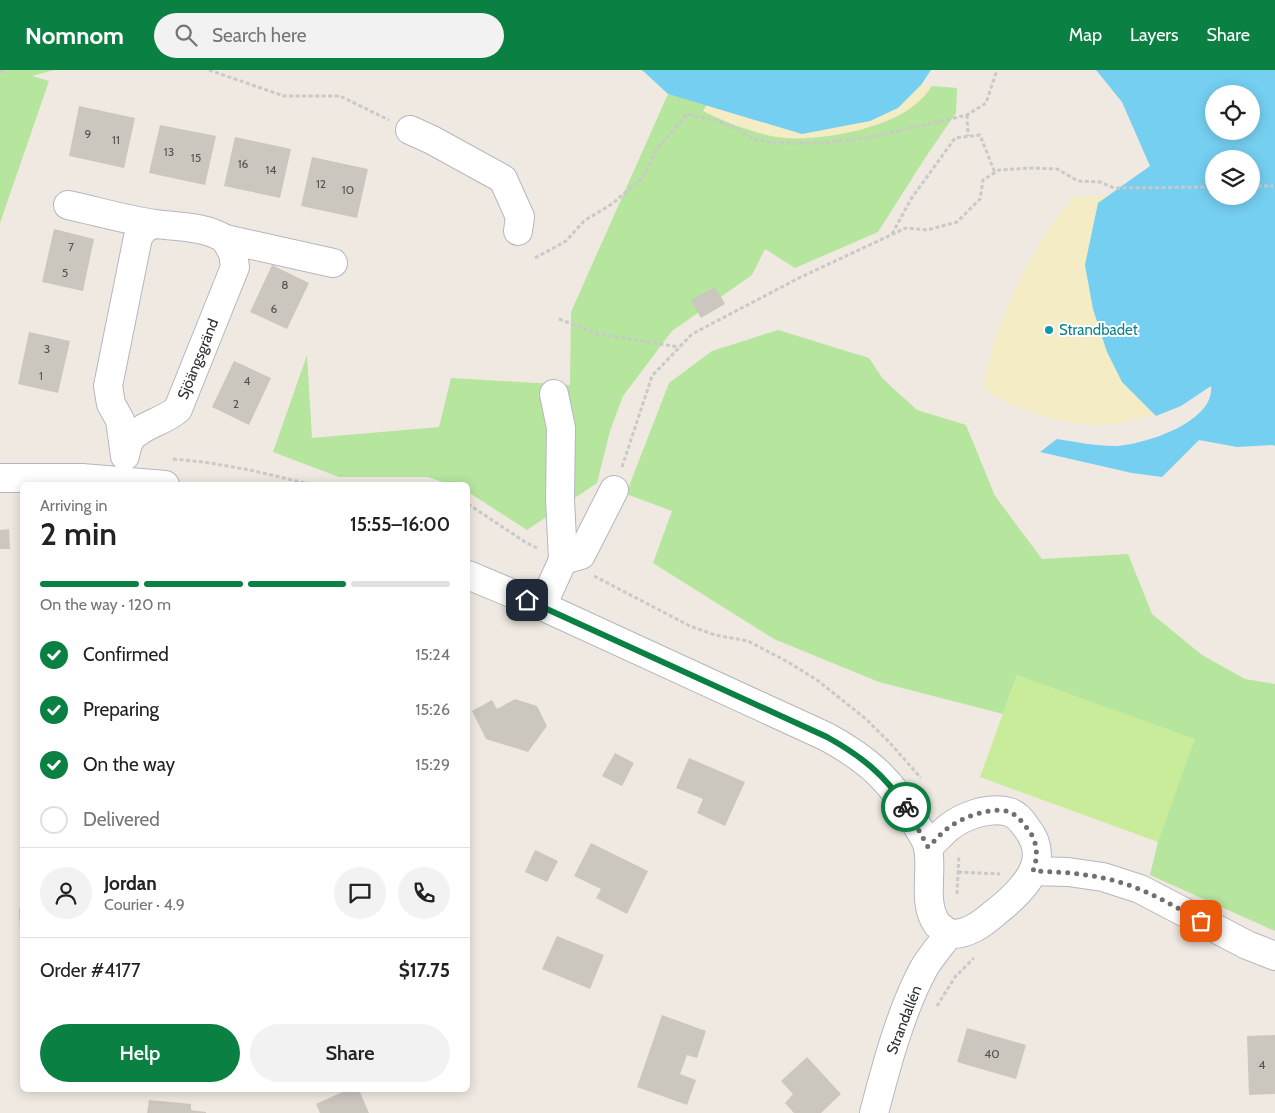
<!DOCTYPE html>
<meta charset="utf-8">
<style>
body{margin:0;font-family:Cabin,sans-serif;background:#f2f2f2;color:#222;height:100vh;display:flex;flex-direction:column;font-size:19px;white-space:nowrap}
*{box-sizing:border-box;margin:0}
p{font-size:16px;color:#767676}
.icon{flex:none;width:28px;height:28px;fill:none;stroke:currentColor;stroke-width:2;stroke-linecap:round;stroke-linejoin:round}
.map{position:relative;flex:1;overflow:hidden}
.sheet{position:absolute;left:20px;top:412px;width:450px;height:610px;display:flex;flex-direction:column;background:#fff;border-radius:8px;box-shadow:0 2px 12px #0003}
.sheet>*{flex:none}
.controls{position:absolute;left:1205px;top:15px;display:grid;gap:10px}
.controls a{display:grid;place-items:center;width:55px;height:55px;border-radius:50%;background:#fff;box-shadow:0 2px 12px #0003;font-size:25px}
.pin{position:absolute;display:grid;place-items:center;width:42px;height:42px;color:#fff;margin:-21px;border-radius:10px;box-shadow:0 2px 8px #0006}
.courier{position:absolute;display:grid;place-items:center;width:50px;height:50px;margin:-25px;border:4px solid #0b8043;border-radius:50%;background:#fff;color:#222;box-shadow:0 1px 6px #0007}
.overview em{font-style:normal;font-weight:600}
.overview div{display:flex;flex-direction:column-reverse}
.overview{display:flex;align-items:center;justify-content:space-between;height:85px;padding:0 20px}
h1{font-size:32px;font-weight:600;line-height:38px}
.bar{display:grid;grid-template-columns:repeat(4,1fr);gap:8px 5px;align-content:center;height:60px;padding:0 20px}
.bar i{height:6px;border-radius:4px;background:#e0e0e0}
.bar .on{background:#0b8043}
.bar p{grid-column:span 4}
.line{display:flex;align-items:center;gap:12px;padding:0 20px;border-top:1px solid #e0e0e0}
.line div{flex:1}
.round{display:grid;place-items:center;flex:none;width:52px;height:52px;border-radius:26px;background:#f2f2f2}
ol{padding:0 20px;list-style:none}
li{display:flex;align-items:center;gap:15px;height:55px}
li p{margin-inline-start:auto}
li .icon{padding:5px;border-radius:50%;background:#0b8043;color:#fff;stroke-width:4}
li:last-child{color:#767676}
li i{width:28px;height:28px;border:2px solid #e0e0e0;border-radius:50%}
.action{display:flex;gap:10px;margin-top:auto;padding:10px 20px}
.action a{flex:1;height:58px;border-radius:30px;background:#0b8043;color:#fff;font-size:20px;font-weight:600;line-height:58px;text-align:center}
.action a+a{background:#f2f2f2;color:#222}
header{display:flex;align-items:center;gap:30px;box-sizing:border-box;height:70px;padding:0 25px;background:#0b8043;color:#fff}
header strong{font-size:24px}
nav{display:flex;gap:28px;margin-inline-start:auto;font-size:18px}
.search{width:350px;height:45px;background:#f2f2f2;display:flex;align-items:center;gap:12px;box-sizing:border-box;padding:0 18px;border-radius:28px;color:#767676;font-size:19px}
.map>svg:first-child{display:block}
</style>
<header>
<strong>Nomnom</strong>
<div class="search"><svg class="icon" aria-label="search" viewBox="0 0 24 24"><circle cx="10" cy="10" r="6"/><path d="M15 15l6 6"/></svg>Search here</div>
<nav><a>Map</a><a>Layers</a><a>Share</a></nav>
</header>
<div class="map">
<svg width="1275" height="1043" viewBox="0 0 1275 1043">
<rect width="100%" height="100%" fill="#efe9e1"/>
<g fill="#b6e59e">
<polygon points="0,0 54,0 32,6 49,11 0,153"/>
<polygon points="932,16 957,18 956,43 927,85 878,162 795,198 765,179 752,205 672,261 623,326 610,361 597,413 527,460 468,422 468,415 451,415 428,407 339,407 273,382 307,285 312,368 439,357 451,308 570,315 571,242 668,24 707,35 703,41 707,43 773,66 861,59 884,52 906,41 926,24"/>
<polygon points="778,260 869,288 883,309 917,340 966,355 995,426 1042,489 1128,484 1152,544 1202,585 1245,609 1275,614 1275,861 1150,805 1158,772 1017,605 1003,644 879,612 774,569 653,493 672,441 626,424 669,313 712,281"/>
</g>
<g fill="#f3ecc5">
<path d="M921,15L932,16C925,26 918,33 908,40C877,61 808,74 771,66C749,61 724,52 703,41L707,35L802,64L898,38Z"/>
<path d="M1108,126L1098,133L1144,335L1156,346C1140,346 1124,354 1107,355C1070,358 1013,340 983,319C991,265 1016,213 1044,166C1052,152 1064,139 1074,127Z"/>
</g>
<polygon fill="#c9ec9a" points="1017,605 1195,669 1158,772 980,707"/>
<g fill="#75cff0" fill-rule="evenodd">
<polygon points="642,0 931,0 921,15 898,38 870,51 802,64 668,24"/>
<path d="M1096,0H1275V376L1272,375L1237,377L1199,370L1162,407L1132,403L1040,382L1057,369C1076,372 1095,376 1114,376C1144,375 1215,352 1211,316L1181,336L1156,346L1122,312L1107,282L1093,239L1085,195L1098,133L1150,96L1122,32ZM1214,24H1251V61H1214ZM1214,89H1251V126H1214Z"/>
</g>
<g fill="#cbc7bf">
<polygon points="79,36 135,48 124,98 69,86"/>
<polygon points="160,55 216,66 205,115 149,103"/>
<polygon points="235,67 291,79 280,128 224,116"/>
<polygon points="312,87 368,99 357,148 301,136"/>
<polygon points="54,159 94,169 83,221 42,212"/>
<polygon points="272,195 309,213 287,259 250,242"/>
<polygon points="715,217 725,234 701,248 691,230"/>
<polygon points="29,262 70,271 58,323 18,314"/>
<polygon points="234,291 271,308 249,355 212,337"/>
<polygon points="9,459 10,479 0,479 0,460"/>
<polygon points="515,629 537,636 547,656 528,682 486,669 472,641 492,630 497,639"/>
<polygon points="615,683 634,693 622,716 602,706"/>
<polygon points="689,688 745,712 725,756 697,743 703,729 676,718"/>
<polygon points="591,773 648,801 627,844 596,828 601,819 574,806"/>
<polygon points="535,780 558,791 547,812 525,802"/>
<polygon points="19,839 22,839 22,872 21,872"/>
<polygon points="557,866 604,885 590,919 542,899"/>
<polygon points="662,945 706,961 697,988 687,985 680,1004 696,1010 687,1035 637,1017"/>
<polygon points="967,958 1026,975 1016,1009 957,992"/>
<polygon points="1275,965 1275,1024 1249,1025 1247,966"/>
<polygon points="807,987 841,1024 821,1043 794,1043 785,1033 793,1024 781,1011"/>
<polygon points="347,1020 359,1020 369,1043 320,1043 316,1034"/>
<polygon points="149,1030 191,1034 191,1040 206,1042 206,1043 147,1043"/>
</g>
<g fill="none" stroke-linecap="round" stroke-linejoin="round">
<g stroke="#b4b7c1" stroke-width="30">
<g id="minor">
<polyline points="410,60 432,70 503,109 520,147 518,161"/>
<path d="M68,135C96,141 126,150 155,154C179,157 204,156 225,169L333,193"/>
<path d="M154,154L145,158L138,167L108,316L111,334L120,350L125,386C126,381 127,375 130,370C138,356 166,351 178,339L235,197L233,183L225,169"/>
<polyline points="554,324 561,358 560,429 563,490"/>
<polyline points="0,408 82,408 165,415"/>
<path d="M468,505L542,536L827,667C869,690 893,712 916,754C920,761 927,770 928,778C933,802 922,833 937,854C940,857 945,860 949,864C941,875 931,886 924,898C901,940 886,997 874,1043"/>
<polyline points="542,536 563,490 581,485 614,420"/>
<path d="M928,777C935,771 941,764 948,758C963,746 989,736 1009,742C1016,744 1022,751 1026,757C1034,767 1039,779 1036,792C1033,810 1010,831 996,842C982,854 968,865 949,864"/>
<polyline points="1033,801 1068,802 1103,807 1140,819 1247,875 1275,886"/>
</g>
</g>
<g stroke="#c9c9c9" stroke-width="3" stroke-dasharray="4 2.5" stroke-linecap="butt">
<polyline points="209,0 284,26 340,26 389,50"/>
<polyline points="0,2 5,0"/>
<polyline points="967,45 968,66"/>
<polyline points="1251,116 1273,116"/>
<polyline points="892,164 911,129 955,68 980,65 995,103"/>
<polyline points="535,188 566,171 584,151 612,134 643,107 657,79 687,44 717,51 733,57 754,69 776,73 819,73 868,68 967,45 986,33 997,0"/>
<polyline points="559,249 598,264 679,277"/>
<polyline points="173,389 204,392 250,400 314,415"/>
<polyline points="622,397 652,306 692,264 799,208 906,158 927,160 957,152 980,129 983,110 999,100 1032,98 1057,99 1078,111 1100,112 1114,118 1214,117"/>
<polyline points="468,434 525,472 537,478"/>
<polyline points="594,506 690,556 715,565 748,571 788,592 817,610 866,649 889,672 921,708"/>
<polyline points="958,802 1000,804"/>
<polyline points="957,824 959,785"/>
<polyline points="937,936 955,907 974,888"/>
</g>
<use href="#minor" stroke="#fff" stroke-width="28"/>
</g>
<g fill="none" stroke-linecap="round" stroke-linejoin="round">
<path stroke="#726f6d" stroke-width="5" stroke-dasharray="0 9" d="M906,737L928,777C935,771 941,763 948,758C962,747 992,736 1010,742C1018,746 1024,754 1029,761C1038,772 1038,788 1033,801C1070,802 1105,805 1139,819C1161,828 1181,840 1201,851"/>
<path stroke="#0b8043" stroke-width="6" d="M527,530L827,667C861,686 884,704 906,737"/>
</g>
<circle fill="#0f9aa8" stroke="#fff" stroke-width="2" cx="1049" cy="260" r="5"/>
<g text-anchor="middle" stroke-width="4" stroke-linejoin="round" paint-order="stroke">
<g font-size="12" fill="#555452">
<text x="88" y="68">9</text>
<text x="116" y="74">11</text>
<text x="169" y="86">13</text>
<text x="196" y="92">15</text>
<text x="243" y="98">16</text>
<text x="271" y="104">14</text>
<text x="321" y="118">12</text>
<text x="348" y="124">10</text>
<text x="71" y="181">7</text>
<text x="65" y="207">5</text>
<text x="285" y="219">8</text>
<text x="274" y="243">6</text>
<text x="47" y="283">3</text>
<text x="41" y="310">1</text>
<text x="247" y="315">4</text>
<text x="236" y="338">2</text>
<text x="992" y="988">40</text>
<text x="1262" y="999">4</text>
</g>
<g font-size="15" fill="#0d838f" stroke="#fff" text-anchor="start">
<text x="1059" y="265">Strandbadet</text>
</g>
<g font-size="15" fill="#2e2e2e" stroke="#fff">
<text transform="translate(198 289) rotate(-68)" y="5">Sjöängsgränd</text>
<text transform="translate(904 950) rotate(-69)" y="5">Strandallén</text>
</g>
</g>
</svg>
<div class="controls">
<a><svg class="icon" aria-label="locate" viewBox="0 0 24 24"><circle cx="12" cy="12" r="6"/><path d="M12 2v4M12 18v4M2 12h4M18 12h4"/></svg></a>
<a><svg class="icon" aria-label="layers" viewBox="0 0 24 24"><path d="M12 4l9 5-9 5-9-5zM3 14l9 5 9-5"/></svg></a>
</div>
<div class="pin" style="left:1201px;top:851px;background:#ea580c"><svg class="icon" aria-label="bag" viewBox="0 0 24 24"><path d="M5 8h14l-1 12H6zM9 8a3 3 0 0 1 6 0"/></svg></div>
<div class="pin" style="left:527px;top:530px;background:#1f2937"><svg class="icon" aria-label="home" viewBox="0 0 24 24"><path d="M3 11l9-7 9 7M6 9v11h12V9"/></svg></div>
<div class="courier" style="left:906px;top:737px"><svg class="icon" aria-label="bike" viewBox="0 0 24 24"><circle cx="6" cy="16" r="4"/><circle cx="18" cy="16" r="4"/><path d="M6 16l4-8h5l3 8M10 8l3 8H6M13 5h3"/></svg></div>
<section class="sheet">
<div class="overview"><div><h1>2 min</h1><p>Arriving in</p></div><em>15:55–16:00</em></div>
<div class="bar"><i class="on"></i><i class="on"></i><i class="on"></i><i></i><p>On the way · 120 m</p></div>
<ol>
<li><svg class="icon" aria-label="check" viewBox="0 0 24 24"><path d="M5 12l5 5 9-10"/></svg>Confirmed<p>15:24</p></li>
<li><svg class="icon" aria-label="check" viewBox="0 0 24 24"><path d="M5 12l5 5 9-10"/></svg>Preparing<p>15:26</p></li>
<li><svg class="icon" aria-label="check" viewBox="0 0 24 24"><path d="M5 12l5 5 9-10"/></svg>On the way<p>15:29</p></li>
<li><i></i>Delivered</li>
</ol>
<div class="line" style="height:90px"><a class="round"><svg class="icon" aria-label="person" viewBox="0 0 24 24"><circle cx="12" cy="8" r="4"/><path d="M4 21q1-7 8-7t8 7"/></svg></a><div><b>Jordan</b><p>Courier · 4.9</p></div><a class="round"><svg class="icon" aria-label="chat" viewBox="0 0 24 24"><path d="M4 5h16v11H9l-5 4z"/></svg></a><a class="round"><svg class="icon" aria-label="phone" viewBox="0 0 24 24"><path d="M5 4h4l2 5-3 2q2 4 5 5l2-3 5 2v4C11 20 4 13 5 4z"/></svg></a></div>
<div class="line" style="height:65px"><div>Order #4177</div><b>$17.75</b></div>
<div class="action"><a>Help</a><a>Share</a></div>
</section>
</div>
